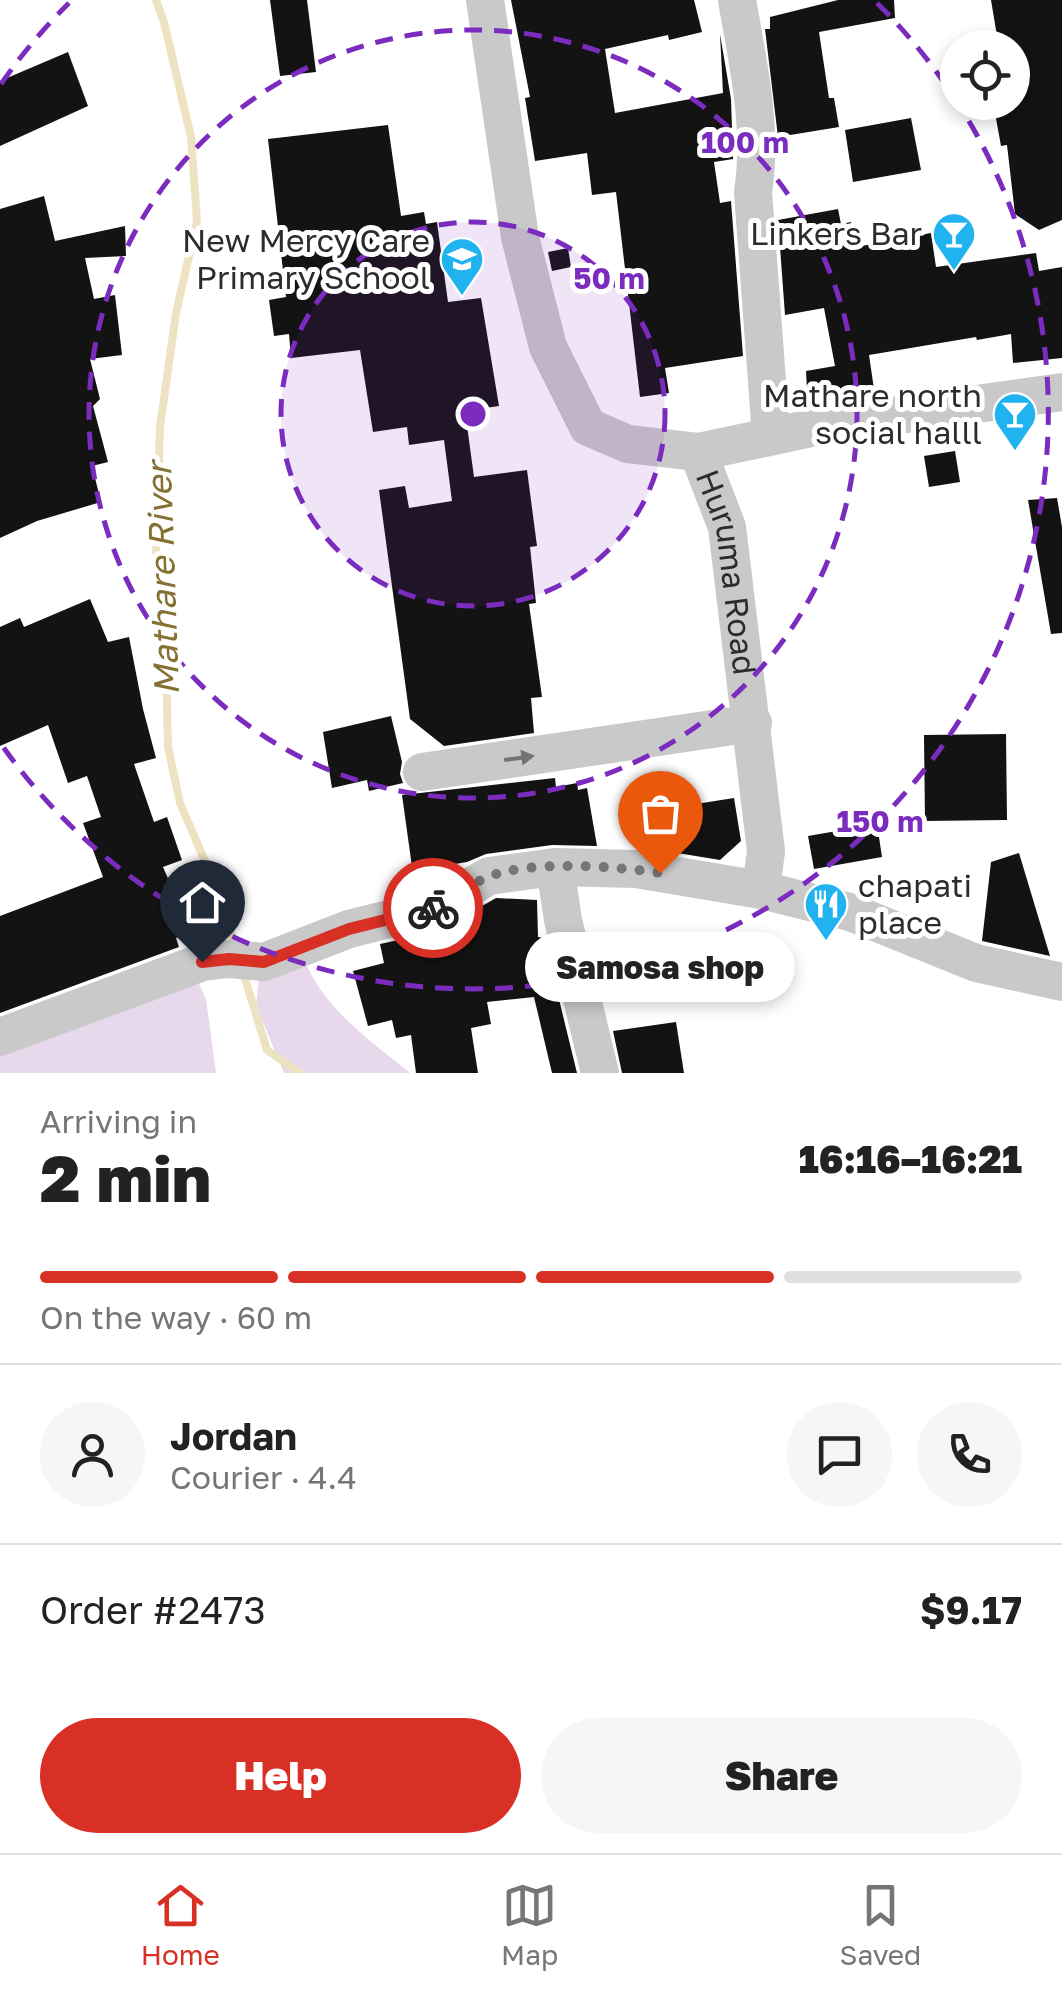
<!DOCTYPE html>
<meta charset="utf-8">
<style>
body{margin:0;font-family:"Golos Text",sans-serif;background:#f6f6f6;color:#222;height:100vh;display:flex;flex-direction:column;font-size:38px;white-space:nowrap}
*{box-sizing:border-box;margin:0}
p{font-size:32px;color:#767676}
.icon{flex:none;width:55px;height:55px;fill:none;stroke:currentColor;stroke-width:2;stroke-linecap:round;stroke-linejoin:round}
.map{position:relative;height:1073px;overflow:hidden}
.side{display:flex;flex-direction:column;background:#fff;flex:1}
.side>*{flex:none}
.controls{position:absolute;left:940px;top:30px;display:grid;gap:20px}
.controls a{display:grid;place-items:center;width:90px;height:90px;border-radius:50%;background:#fff;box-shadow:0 5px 15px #0003;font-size:50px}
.pin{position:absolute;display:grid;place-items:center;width:85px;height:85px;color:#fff;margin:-102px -42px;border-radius:50% 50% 50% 0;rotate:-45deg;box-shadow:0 0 10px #0007}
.pin .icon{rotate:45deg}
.courier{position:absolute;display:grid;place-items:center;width:100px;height:100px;margin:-50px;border:8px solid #d93025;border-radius:50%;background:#fff;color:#222;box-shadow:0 2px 12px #0007}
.bubble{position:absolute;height:70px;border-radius:35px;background:#fff;box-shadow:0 5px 15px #0003;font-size:32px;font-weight:800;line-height:70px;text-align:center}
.overview em{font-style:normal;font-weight:800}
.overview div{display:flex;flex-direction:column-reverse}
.overview{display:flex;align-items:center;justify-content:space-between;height:170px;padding:0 40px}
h1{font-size:65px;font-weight:800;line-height:75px}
.bar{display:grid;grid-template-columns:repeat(4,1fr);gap:15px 10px;align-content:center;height:120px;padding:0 40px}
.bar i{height:12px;border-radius:8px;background:#e0e0e0}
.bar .on{background:#d93025}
.bar p{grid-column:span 4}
.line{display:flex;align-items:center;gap:25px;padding:0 40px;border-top:2px solid #e0e0e0}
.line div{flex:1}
.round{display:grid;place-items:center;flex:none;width:105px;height:105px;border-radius:52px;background:#f6f6f6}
.action{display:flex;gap:20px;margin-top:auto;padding:20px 40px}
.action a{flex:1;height:115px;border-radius:60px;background:#d93025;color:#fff;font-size:40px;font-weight:800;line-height:115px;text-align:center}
.action a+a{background:#f6f6f6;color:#222}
.menu{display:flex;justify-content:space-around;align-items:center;height:140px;border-top:2px solid #e0e0e0;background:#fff;font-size:28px;color:#767676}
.menu a{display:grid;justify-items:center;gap:5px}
.menu .on{color:#d93025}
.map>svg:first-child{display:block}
</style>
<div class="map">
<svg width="1062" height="1073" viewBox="0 0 1062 1073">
<rect width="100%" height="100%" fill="#fff"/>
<g fill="#e8d8eb">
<path d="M304,958C323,1009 369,1039 410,1073H284L256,1005L259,977Z"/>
<polygon points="198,982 206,999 216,1073 0,1073 0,1049"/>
</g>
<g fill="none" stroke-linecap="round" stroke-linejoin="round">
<g stroke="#ede2c2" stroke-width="8">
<polyline points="156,0 164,22 191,137 197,221 176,313 160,427 156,558 165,614 168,747 180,803 219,894 236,949"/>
<polyline points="243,972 267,1050 300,1073"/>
</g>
</g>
<g fill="#131313">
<polygon points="270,0 307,0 316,72 280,76"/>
<polygon points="511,0 694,0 702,32 669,40 668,35 605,49 615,113 723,93 720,34 731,99 733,159 714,162 720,203 731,201 743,356 665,368 669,393 640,397 616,192 592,195 587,153 535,161 525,98 530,97"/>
<polygon points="838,0 894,0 895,18 819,32 829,98 834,98 839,127 778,137 765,29 770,29 770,17"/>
<polygon points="991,0 1062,0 1062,220 1039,230 1015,214 1007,145 1001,146 993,102 1012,102 1012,48 999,48"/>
<polygon points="68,52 88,106 0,146 0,81"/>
<polygon points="911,118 921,170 853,182 845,130"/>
<polygon points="388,125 401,216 424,212 426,224 437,222 448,302 481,298 499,406 465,411 474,477 527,470 537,546 530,547 536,603 529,604 542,697 531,698 534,733 444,746 410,719 379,490 405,486 409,508 452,501 444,440 409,445 407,427 373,432 360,350 291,358 289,334 274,336 269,300 286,297 268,139"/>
<polygon points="44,196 55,241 125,226 126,256 85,258 94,299 115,295 122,355 90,359 100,399 93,406 108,462 92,466 101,502 37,521 0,538 0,209"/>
<polygon points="838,209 841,224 851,222 856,247 931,233 936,267 1036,253 1039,271 1062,267 1062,358 1013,363 1011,334 977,340 976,337 869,355 875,396 831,402 829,386 807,390 806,371 835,366 824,308 785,315 778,220"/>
<polygon points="568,248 571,267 552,271 548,252"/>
<polygon points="955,451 960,482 929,487 924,456"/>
<polygon points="1057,498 1062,527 1062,633 1051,634 1028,500"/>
<polygon points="90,599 108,642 129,637 143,709 156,758 134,764 154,822 167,817 182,860 163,867 191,931 176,938 179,947 0,1013 0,916 103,877 83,823 101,817 87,776 68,783 48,725 0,746 0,627 20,618 24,627"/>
<polygon points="391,716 402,762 400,774 403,783 369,791 367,780 332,788 323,732"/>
<polygon points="1006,734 1007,820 925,821 924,735"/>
<polygon points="555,778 556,787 577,783 578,790 587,788 597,846 552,845 486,854 467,862 443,866 443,870 413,874 402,795"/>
<polygon points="734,798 741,841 720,860 659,850 658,810"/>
<polygon points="877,824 882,857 814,869 808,836"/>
<polygon points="1019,853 1050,956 982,941 991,862"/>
<polygon points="496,898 537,900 538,937 544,938 577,1073 552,1073 534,997 487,1002 491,1024 471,1028 478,1073 416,1073 411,1035 396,1038 392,1020 368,1026 353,971 384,963 380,944 477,923 475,910"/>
<polygon points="676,1022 684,1073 622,1073 613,1031"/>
</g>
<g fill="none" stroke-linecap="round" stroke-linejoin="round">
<g stroke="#c9c9c9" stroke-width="38">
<polyline points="485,0 520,237 548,347 588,427 628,444 698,452 821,426 1062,392"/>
<path d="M737,0C748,64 763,128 753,192L771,436"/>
<path id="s1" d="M698,452L727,527L766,851L761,890"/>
<polyline points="422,772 753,723"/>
<polyline points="555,867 563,920 600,1073"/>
<polyline points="0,1037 203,962 229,959 264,962 349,929 433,908 489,876 555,867 636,869 761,890 850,912 976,963 1062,982"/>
</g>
</g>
<defs><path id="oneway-solid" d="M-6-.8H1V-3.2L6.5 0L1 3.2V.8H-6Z" transform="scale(2.5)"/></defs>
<use fill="#737373" href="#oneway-solid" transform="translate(519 758) rotate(-8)"/>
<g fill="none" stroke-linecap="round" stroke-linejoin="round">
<path stroke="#767676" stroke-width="10" stroke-dasharray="0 18" d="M433,908C451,898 469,885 488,877C529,860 615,866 660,873"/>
<polyline stroke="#d93025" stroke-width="12" points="202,962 229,959 264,962 349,929 433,908"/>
</g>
<circle cx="473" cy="414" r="192" fill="#7b2cbf" fill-opacity=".12"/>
<g fill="none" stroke="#7b2cbf" stroke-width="5" stroke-dasharray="18 12">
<circle cx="473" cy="414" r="192"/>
<circle cx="473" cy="414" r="384"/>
<path d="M1 84A576 576 0 0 1 69 3M877 3A576 576 0 1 1 1 744"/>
</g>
<defs>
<g id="bar-pin" transform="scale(2.25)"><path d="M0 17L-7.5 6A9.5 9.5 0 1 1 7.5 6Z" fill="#20b3f0" stroke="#fff"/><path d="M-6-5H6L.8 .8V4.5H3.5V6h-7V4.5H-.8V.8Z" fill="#fff"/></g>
<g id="school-pin" transform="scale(2.25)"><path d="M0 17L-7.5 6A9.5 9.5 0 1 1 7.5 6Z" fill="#20b3f0" stroke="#fff"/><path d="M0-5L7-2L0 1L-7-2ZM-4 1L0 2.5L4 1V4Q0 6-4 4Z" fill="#fff"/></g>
<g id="restaurant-pin" transform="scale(2.25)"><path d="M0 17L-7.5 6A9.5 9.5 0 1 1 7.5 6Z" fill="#20b3f0" stroke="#fff"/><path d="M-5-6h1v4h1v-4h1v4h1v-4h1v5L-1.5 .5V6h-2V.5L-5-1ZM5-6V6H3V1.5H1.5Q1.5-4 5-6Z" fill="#fff"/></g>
</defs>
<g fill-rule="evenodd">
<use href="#bar-pin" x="954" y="234"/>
<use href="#school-pin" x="462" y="259"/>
<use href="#bar-pin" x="1015" y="414"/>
<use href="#restaurant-pin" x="826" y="904"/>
</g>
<g text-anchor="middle" stroke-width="10" stroke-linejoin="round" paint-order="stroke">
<g font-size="32" fill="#2c2c2c" stroke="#fff" text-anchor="end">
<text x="922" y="245">Linkers Bar</text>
<text x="430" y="252">New Mercy Care<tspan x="430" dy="37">Primary School</tspan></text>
<text x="982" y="407">Mathare north<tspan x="982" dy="37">social halll</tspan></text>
<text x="858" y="897" text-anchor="start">chapati<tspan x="858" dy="37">place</tspan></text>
</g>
<g font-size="32" fill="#2c2c2c" stroke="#fff">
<text dy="11" stroke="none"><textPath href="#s1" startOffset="125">Huruma Road</textPath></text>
</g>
<g font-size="35" font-style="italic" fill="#857131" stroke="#fff">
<text transform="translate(163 579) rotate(-92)" y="12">Mathare River</text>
</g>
</g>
<circle cx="473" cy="414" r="15" fill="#7b2cbf" stroke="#fff" stroke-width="5"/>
<g font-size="30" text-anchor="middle" font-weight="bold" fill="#7b2cbf" stroke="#fff" stroke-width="10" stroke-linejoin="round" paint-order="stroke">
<text x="745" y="153">100 m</text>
<text x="609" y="289">50 m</text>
<text x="880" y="832">150 m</text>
</g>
</svg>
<div class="controls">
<a><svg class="icon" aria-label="locate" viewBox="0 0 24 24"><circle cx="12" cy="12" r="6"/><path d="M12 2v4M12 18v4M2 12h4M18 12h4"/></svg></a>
</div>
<div class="pin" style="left:660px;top:873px;background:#ea580c"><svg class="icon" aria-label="bag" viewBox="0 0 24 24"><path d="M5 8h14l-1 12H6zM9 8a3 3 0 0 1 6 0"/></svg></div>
<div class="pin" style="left:202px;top:962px;background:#1f2937"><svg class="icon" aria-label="home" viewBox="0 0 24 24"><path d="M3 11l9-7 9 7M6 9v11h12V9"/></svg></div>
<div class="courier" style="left:433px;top:908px"><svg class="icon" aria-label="bike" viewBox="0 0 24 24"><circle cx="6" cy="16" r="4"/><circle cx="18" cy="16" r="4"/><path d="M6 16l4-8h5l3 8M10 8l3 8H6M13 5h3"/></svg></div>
<div class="bubble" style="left:525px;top:932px;width:270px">Samosa shop</div>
</div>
<section class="side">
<div class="overview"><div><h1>2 min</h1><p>Arriving in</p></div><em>16:16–16:21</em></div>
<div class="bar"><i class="on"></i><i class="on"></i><i class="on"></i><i></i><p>On the way · 60 m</p></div>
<div class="line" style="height:180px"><a class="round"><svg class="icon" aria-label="person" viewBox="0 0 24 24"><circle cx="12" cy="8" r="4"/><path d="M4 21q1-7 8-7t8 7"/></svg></a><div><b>Jordan</b><p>Courier · 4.4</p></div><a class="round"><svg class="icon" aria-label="chat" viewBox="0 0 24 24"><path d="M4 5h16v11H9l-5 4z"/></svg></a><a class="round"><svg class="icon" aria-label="phone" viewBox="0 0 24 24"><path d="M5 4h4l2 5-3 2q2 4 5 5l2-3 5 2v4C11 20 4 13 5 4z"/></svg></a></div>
<div class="line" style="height:130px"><div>Order #2473</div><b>$9.17</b></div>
<div class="action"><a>Help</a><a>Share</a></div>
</section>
<nav class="menu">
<a class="on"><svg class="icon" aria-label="home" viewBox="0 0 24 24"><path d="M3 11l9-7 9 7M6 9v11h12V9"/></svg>Home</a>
<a><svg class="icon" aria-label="map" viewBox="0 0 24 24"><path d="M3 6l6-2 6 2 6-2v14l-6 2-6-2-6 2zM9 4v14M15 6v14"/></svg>Map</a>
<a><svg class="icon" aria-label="saved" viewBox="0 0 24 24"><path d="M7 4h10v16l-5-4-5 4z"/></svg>Saved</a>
</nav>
